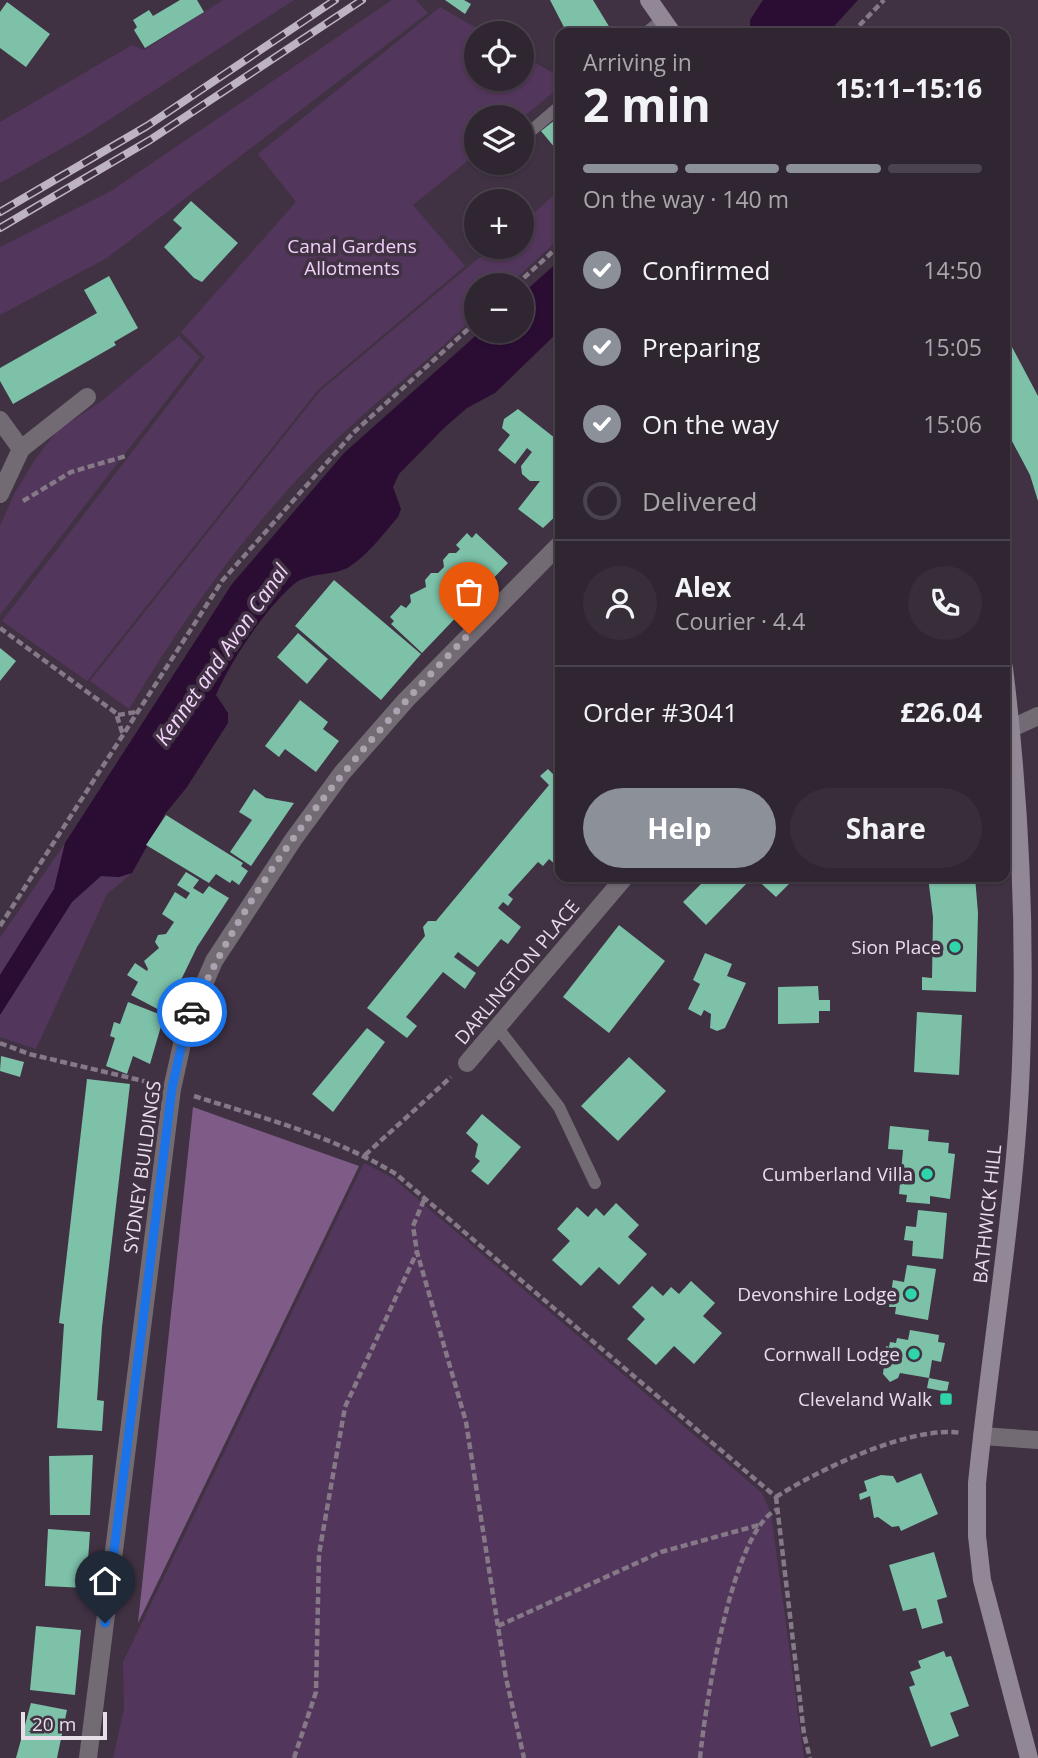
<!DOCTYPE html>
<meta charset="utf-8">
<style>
body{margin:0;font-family:"Open Sans",sans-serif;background:#382e3a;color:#f1f3f6;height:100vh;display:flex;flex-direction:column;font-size:26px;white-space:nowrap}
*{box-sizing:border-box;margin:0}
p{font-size:23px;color:#a8a5ac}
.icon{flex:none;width:38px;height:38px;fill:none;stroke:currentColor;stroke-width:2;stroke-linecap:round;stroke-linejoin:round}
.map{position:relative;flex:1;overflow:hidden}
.sheet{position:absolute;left:555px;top:28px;width:455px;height:854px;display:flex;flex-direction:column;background:#302632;border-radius:14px;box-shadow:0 2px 5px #0004,0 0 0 2px #4b434d}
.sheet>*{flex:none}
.controls{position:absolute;left:464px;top:21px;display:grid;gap:14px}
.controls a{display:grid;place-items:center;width:70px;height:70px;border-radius:50%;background:#302632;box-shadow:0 2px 5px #0004,0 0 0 2px #4b434d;font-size:35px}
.scale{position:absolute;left:21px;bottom:18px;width:86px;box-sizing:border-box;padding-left:7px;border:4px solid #e7dee9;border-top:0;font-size:19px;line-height:24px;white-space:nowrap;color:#e7dee9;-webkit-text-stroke:5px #403243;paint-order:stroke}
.pin{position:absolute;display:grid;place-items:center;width:60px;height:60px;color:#fff;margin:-72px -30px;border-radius:50% 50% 50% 0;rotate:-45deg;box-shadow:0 0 7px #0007}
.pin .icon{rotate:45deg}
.courier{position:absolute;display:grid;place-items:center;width:70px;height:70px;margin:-35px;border:5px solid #1a73e8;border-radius:50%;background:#fff;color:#222;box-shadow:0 2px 9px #0007}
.head em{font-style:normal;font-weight:700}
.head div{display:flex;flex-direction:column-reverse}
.head{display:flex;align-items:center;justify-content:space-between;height:119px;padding:0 28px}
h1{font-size:46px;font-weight:700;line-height:52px}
.bar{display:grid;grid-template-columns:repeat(4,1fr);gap:10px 7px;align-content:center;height:84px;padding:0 28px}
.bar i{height:9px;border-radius:5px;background:#4b434d}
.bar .on{background:#8c9099}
.bar p{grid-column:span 4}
.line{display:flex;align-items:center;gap:18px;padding:0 28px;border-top:2px solid #4b434d}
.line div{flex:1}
.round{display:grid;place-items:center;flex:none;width:74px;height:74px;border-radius:37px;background:#382e3a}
ol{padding:0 28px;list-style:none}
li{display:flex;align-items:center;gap:21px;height:77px}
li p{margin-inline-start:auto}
li .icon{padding:7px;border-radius:50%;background:#8c9099;color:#fff;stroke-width:4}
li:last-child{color:#a8a5ac}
li i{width:38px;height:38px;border:4px solid #4b434d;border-radius:50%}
.primary-button{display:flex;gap:14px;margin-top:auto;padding:14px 28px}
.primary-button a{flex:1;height:80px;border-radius:42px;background:#8c9099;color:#fff;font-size:28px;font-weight:700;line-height:80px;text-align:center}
.primary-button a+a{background:#382e3a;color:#f1f3f6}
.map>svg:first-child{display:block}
</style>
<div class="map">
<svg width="1038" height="1758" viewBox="0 0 1038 1758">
<rect width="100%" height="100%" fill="#403243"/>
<g fill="#53365b">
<polygon points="223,0 294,0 84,136 0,183 0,122 132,45 144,50"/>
<polygon points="392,0 416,0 428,13 107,258 0,315 0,247 111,191"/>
<polygon points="440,7 485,33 476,33 476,79 522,79 522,55 560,77 560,87 522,118 476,117 476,154 413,205 465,266 318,390 87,681 2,621 205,357 181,332 296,202 258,154"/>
<path d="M560,190V238L509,285H476V316C436,353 392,388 352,425C262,507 192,605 129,709L90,681L320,391L492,247H522V223Z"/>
<polygon points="179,336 200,357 0,615 0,526 14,494 36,458 57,431 103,400"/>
<polygon points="65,843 54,889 0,975 0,938"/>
<polygon points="132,873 107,894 36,1049 0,1037 0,1015 72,902 101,876 119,877"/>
<polygon points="364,1163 393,1178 762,1493 771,1513 804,1758 113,1758 124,1709 123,1662"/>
</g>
<polygon fill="#7e5c87" points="193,1107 359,1166 138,1623"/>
<g fill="#2b0d33">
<polygon points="763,0 858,0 828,33 750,33 750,20"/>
<path d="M560,260V330L495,393L467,408L444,428L399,474L393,487L401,509L398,517C384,533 367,556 349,567C332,577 309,571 293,585C264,610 231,661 216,695L228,713V723L187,787L165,814L132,873L119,877L101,876L72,902L0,1015V975L54,889L65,843L232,584L344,453L481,331H522V294Z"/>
</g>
<g fill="#7dc1a9">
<polygon points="180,0 197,0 204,12 145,48 134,30 137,27 133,20 149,10 153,16"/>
<polygon points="445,0 464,0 471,4 465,14"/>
<polygon points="550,0 593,0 613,33 567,33"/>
<polygon points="7,2 50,34 26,67 0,48 0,12"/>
<polygon points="560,116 560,154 541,131"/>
<polygon points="191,201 238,243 202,282 194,278 164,247 182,228 173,220"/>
<polygon points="109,276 138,328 114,342 116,345 13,404 0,381 0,368 97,313 84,290"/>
<polygon points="1004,332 1038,396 1038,501 1030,475 1004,426"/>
<polygon points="518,409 560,442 560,512 543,528 518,509 540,481 530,481 522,474 521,466 532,452 527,448 515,464 498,450 510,435 502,428 504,419"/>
<polygon points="467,533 472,538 476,533 508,563 422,653 391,624 394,621 390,617 401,605 406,608 411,602 410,595 426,587 425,580 431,573 438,573 444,567 443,560 449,553 456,553 460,549 456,545"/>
<polygon points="334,580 421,654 381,700 295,626"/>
<polygon points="298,633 328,659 307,684 277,657"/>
<polygon points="0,648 16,661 0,681"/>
<polygon points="300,700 328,722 323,729 339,741 316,772 285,749 279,757 265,746"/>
<polygon points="548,769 557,778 560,776 560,834 553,841 560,847 560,863 556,865 549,859 543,866 538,862 508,895 513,899 508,906 503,902 498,908 521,927 508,944 501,939 478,967 458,952 454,957 476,973 465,989 443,972 406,1017 417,1026 407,1038 367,1008 425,936 423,927 428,921 436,921 549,785 540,776"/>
<polygon points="254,789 266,798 294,803 251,866 230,852 252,820 239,812"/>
<polygon points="166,815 243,863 241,866 248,871 239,885 232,880 230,883 216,874 209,883 146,845"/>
<polygon points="186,872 199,880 193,888 203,894 209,886 229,898 197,947 165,1013 131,995 138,982 127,975 135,963 147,971 148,969 144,961 159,948 155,942 158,935 166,934 174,922 162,914 175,892 186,899 190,893 177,885"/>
<polygon points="708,877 743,877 748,882 706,925 683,902"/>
<polygon points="754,877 789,877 793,880 776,897"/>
<polygon points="928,877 975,877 978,913 976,992 922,990 922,977 932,978 933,917"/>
<polygon points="619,925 665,961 609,1033 563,997"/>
<polygon points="705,953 732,964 727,976 746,983 725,1028 717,1031 710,1028 711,1014 704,1010 701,1016 688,1009 700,984 693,980"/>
<polygon points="818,986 819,1000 830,1000 830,1011 819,1011 819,1023 778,1024 778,987"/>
<polygon points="128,1002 164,1016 150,1064 133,1056 127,1074 106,1066 115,1038 110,1036 114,1022 120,1024"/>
<polygon points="917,1012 962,1015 959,1075 914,1072"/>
<polygon points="367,1028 385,1042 333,1112 312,1094"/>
<polygon points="1,1056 24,1062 20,1077 0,1071"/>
<polygon points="629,1057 666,1091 618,1141 581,1106"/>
<polygon points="87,1079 130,1084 102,1327 97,1400 104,1401 102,1431 57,1428 64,1324 59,1323"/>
<polygon points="482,1114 521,1147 488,1185 471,1171 480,1161 475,1157 478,1144 466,1133"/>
<polygon points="890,1126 929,1130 928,1141 949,1143 948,1153 955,1154 950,1199 930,1196 930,1204 906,1202 907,1195 899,1194 903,1150 888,1149"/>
<polygon points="616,1203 639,1225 628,1237 647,1254 619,1285 599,1267 581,1286 552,1260 570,1241 557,1229 577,1207 588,1217 596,1208 604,1216"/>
<polygon points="918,1210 947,1213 943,1259 912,1256 913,1241 904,1240 906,1226 916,1227"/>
<polygon points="907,1265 936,1269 928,1320 895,1314 896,1307 889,1307 893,1280 904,1282"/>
<polygon points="691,1281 715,1303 703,1316 722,1333 694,1364 674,1346 656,1365 627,1339 645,1319 632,1307 652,1286 663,1296 671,1287 679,1294"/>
<polygon points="910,1330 939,1335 938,1342 945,1343 941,1362 932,1360 929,1378 900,1373 898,1378 890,1382 883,1374 886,1346 889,1347 890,1342 896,1343 897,1338 908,1340"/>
<polygon points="929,1378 949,1382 947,1392 927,1388"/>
<polygon points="93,1455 90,1515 50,1515 49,1456"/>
<polygon points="921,1473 938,1514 901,1531 899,1526 892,1527 878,1517 874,1518 870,1496 860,1500 859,1494 867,1491 864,1481 881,1475 893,1476 897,1483"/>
<polygon points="48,1529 90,1532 86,1588 45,1586"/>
<polygon points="934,1552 947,1597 937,1600 943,1623 922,1629 916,1608 903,1611 889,1565"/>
<polygon points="36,1626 81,1630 75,1695 30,1690"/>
<polygon points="944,1651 946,1657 951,1656 969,1706 950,1713 959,1736 931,1747 909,1687 915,1685 910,1672 921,1668 918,1661"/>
<polygon points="31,1703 67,1710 57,1758 16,1758"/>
</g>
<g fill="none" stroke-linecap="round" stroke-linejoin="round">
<g stroke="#857988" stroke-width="4.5" stroke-dasharray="7 3.5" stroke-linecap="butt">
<polyline points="852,33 884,0"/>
<polyline points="516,285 560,245"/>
<polyline points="23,501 71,472 126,456"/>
<polyline points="0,628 116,713 123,735"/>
<polyline points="118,715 136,712"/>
<polyline points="0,926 222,581 353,433 476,322"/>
<polyline points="0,1043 29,1054 152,1083"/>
<path d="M194,1096C263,1118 333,1136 396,1174L776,1497"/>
<polyline points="365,1155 451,1077"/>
<polyline points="424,1200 413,1226 417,1252 466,1422 506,1678 524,1758"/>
<polyline points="776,1497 804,1734 810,1758"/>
<path d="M776,1497C818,1470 911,1425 961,1433"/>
<polyline points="498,1626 661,1552 759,1525"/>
<polyline points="294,1758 316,1692 319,1554 345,1407 417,1252"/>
<path d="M700,1758C705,1708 731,1533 776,1510"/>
</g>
<g stroke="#726b74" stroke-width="12">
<polyline points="646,33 662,20"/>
<polyline points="532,130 560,106"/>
<polyline points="497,1027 559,1107 595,1183"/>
</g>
<g stroke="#726b74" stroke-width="18">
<polyline points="0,420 21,449"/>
<polyline points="0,494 21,449 87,397"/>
<polyline points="1012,728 1038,716"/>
<polyline points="467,1063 625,877"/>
<polyline points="982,1436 1038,1440"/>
<polyline points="88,1758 172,1089 186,1026 214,961 293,840 342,773 406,700 560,544"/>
</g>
<g stroke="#928795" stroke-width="18">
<polyline points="649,0 672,33"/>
<path d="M1004,668C1020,799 1026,931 1021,1063C1016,1204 991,1343 977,1483V1536L982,1580L1029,1758"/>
</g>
<g stroke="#beb4c1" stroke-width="8">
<g id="rail">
<polyline points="0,212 147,126 335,0"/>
<polyline points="0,228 150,140 362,0"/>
</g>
</g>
<use href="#rail" stroke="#403243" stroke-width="5" stroke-dasharray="16" stroke-linecap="butt"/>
</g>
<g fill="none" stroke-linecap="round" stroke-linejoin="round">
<path stroke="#ada2af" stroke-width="7" stroke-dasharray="0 12.6" d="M192,1012C256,868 360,746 469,634"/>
<polyline stroke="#1a73e8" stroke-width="9" points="105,1623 172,1088 186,1026 192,1012"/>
</g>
<g fill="#30d4a9" stroke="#403243" stroke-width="2.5">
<circle cx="955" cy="947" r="7"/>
<circle cx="927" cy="1174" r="7"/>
<circle cx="911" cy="1294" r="7"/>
<circle cx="914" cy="1354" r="7"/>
<rect x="939" y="1392" width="14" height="14" rx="3.5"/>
</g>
<g text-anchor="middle" stroke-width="7" stroke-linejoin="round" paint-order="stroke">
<g font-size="19" fill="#f0d0f9" stroke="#403243">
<text x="352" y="253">Canal Gardens<tspan x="352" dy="22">Allotments</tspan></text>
</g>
<g font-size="19" fill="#e7dee9" stroke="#403243" text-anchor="end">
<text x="941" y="954">Sion Place</text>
<text x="913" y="1181">Cumberland Villa</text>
<text x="897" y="1301">Devonshire Lodge</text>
<text x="900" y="1361">Cornwall Lodge</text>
<text x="932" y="1406">Cleveland Walk</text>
</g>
<g font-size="19" fill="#e7dee9" stroke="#403243">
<text transform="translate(517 972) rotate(-50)" y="7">DARLINGTON PLACE</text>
<text transform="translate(142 1167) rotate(-82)" y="7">SYDNEY BUILDINGS</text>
<text transform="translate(987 1214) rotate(-84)" y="7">BATHWICK HILL</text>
</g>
<g font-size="21" font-style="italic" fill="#f4d4fd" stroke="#403243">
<text transform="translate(222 655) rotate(-55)" y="7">Kennet and Avon Canal</text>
</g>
</g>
</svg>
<div class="controls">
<a><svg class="icon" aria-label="locate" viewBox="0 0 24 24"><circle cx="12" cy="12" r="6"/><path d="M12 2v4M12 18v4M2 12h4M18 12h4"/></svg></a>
<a><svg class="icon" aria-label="layers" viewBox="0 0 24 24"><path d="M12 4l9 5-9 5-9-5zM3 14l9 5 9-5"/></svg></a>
<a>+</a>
<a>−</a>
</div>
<div class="scale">20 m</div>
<div class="pin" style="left:469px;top:634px;background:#ea580c"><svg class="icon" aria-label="bag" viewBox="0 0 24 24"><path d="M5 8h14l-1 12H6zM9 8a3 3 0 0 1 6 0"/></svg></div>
<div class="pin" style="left:105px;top:1623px;background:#1f2937"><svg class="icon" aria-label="home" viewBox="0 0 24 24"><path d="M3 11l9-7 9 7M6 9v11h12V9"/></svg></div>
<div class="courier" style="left:192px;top:1012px"><svg class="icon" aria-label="car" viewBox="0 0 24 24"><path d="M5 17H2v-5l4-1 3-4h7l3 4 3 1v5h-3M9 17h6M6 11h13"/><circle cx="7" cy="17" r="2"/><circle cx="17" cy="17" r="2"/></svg></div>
<section class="sheet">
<div class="head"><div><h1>2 min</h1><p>Arriving in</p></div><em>15:11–15:16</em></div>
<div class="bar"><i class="on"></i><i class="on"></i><i class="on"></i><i></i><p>On the way · 140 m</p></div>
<ol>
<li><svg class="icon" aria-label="check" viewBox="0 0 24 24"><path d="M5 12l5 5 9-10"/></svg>Confirmed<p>14:50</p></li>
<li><svg class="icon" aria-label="check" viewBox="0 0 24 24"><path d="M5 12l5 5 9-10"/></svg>Preparing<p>15:05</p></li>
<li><svg class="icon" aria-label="check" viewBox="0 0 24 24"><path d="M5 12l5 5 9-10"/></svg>On the way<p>15:06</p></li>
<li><i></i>Delivered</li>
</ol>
<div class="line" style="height:126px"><a class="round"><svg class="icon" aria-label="person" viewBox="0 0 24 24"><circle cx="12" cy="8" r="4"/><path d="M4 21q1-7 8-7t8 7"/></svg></a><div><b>Alex</b><p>Courier · 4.4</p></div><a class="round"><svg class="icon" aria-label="phone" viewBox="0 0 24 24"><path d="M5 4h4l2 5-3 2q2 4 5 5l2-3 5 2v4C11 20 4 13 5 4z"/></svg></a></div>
<div class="line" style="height:91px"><div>Order #3041</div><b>£26.04</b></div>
<div class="primary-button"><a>Help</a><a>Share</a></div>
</section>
</div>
